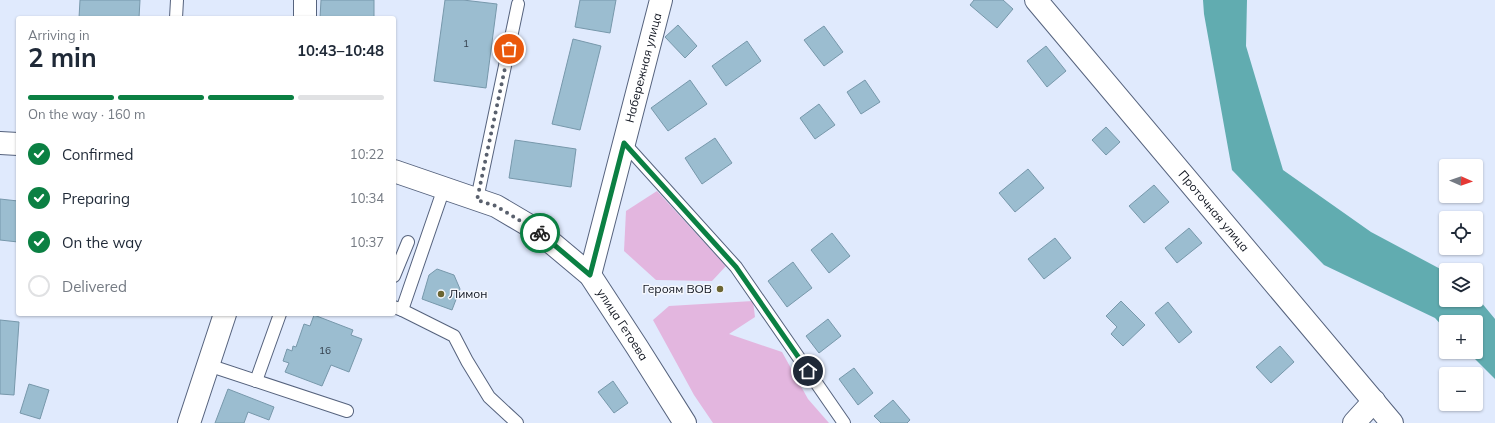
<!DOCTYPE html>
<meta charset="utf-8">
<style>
body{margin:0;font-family:Mulish,sans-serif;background:#f2f2f3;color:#1f2937;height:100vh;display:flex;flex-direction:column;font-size:15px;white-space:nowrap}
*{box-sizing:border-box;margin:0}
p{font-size:13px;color:#747a83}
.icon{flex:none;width:22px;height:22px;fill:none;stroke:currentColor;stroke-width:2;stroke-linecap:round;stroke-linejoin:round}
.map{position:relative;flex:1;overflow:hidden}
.sheet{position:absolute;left:16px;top:16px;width:380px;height:300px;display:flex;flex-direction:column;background:#fff;border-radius:4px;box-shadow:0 1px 3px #0004}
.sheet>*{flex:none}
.needle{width:26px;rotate:92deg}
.buttons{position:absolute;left:1439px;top:159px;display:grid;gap:8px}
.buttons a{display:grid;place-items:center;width:44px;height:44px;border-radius:4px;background:#fff;box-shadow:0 1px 3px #0004;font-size:20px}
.pin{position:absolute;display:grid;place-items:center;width:34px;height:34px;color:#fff;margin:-17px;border:2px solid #fff;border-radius:50%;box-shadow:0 1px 4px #0007}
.courier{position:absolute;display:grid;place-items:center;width:40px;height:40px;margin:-20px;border:3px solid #0b8043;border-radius:50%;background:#fff;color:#222;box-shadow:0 1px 5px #0007}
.headline em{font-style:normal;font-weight:700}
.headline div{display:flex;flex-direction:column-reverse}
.headline{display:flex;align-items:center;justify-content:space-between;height:68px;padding:0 12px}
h1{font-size:26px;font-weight:700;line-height:30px}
.bar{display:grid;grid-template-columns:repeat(4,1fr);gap:6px 4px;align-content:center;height:48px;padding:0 12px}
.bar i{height:5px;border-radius:3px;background:#e0e1e3}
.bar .on{background:#0b8043}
.bar p{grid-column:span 4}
ol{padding:0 12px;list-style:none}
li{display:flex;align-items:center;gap:12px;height:44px}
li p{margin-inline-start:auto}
li .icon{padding:4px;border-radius:50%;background:#0b8043;color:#fff;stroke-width:4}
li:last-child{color:#747a83}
li i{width:22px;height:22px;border:2px solid #e0e1e3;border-radius:50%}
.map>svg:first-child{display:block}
</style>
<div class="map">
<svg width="1495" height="423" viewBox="0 0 1495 423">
<rect width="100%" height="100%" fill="#e0eafd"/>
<g fill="#e3b6df">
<polygon points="657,191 726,266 712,281 656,280 624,251 626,211"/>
<polygon points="753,301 755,317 729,334 782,352 808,399 829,423 713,423 694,395 653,320 669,306"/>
</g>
<polygon fill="#61acb0" points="1203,0 1247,0 1246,46 1283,170 1371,232 1446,272 1446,300 1476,300 1476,296 1495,319 1495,379 1468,352 1476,352 1476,322 1446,322 1446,330 1435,318 1324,265 1232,170 1204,14"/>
<g fill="#9bbdd0" stroke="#7798ab">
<polygon points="80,0 140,0 139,18 79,18"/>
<polygon points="321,0 374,0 374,18 320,18"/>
<polygon points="445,0 463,0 497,4 486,88 434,81"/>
<polygon points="580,0 616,0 610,33 575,27"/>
<polygon points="974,0 1003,0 1013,9 997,28 970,5"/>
<polygon points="678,25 697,46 685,58 665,37"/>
<polygon points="824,26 843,52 824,66 804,40"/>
<polygon points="573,39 601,46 580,130 552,124"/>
<polygon points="747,41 761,61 726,86 712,66"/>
<polygon points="1046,46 1066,71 1047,87 1027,61"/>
<polygon points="690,80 707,104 668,131 651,108"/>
<polygon points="865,80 880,102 861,114 847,92"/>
<polygon points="819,104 835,125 815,139 800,118"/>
<polygon points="1106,127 1120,142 1106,155 1092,140"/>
<polygon points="715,138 732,163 702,184 685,158"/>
<polygon points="515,140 576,149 571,187 509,178"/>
<polygon points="1028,169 1044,188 1015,212 999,193"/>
<polygon points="1154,185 1169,202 1144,223 1129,206"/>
<polygon points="0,199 18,201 18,242 0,240"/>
<polygon points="1189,228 1202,243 1177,263 1165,248"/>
<polygon points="832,233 850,256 829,273 811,250"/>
<polygon points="1055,238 1071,258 1044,279 1028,259"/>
<polygon points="793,262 812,288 787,307 768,281"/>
<polygon points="437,269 454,275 460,289 452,310 422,299 429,275"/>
<polygon points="1121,301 1145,325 1123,346 1111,334 1117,327 1106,316"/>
<polygon points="1168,302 1192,332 1179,343 1155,313"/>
<polygon points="314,315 353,330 351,335 362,339 349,372 331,365 322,386 285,372 289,363 283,361 287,349 292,351 293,346 296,347 304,324 310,326"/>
<polygon points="828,319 841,336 819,353 806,336"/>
<polygon points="0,320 19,322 14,395 0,394"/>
<polygon points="1280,346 1294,362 1271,383 1256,367"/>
<polygon points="854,368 873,393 858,405 839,379"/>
<polygon points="613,381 628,403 614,413 598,392"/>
<polygon points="29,384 49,390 40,419 20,413"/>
<polygon points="228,389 274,407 269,420 248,412 244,423 215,423"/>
<polygon points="893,400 910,420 907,423 881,423 874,416"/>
</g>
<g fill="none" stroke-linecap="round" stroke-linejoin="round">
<g stroke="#56637e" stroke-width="14">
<g id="service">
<polyline points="176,18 177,0"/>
<polyline points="624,143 736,267 844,423"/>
<polyline points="477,199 518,4"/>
<polyline points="394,276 408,242"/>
<polyline points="394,307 402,310 444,188"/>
<polyline points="402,310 454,336 467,361 489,397 517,423"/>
<polyline points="208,365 347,411"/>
<polyline points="256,381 280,314"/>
</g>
</g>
<g stroke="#56637e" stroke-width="24">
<g id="minor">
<path id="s1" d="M1036,0L1392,423"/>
<path id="s2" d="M590,275L661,0"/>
<polyline points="1354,423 1374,401"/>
</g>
</g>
<g stroke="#56637e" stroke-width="24">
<g id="tertiary">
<polyline points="305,18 305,0"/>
<polyline points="0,143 18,144"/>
<path id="s3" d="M394,171L496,206L535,229L590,275L637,347L685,423"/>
<polyline points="189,423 225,314"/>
</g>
</g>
<use href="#service" stroke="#fff" stroke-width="12"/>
<use href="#minor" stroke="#fff" stroke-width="22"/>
<use href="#tertiary" stroke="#fff" stroke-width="22"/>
</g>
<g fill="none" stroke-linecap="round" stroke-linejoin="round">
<polyline stroke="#59606d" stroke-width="4" stroke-dasharray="0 7.2" points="509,49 477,200 496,206 540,233"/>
<polyline stroke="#0b8043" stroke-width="5" points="540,233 590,275 624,143 736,267 808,371"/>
</g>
<g fill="#6b6532" stroke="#f4f7fd" stroke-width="1.5">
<circle cx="720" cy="289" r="4"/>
<circle cx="441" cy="294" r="4"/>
</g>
<g text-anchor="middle" stroke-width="3" stroke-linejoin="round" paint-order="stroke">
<g font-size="10" fill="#333f4c">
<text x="466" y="47">1</text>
<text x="325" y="354">16</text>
</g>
<g font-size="12" fill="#101520" stroke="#f4f7fd">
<text dy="4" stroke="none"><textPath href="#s2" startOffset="214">Набережная улица</textPath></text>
<text dy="4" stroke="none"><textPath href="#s1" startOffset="276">Проточная улица</textPath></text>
<text dy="4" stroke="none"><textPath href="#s3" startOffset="284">улица Гетоева</textPath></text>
</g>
<g font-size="12" fill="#101520" stroke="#f4f7fd" text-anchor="end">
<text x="712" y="293">Героям ВОВ</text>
<text x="449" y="298" text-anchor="start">Лимон</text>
</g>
</g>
</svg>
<div class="buttons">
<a><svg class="needle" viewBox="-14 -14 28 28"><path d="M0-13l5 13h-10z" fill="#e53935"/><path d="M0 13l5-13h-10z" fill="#747a83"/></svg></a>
<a><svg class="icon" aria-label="locate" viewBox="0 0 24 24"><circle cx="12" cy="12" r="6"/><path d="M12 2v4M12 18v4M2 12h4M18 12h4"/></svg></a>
<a><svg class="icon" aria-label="layers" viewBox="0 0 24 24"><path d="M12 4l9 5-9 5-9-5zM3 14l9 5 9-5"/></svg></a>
<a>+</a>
<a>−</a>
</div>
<div class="pin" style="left:509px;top:49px;background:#ea580c"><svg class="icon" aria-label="bag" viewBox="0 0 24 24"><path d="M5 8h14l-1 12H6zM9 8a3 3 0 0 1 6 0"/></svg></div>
<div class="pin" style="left:808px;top:371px;background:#1f2937"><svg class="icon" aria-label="home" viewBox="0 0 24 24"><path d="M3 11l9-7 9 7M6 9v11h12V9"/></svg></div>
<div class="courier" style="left:540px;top:233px"><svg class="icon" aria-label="bike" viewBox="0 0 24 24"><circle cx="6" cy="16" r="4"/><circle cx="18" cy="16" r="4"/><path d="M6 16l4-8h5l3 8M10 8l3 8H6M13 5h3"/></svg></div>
<section class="sheet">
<div class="headline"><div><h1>2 min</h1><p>Arriving in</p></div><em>10:43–10:48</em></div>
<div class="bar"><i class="on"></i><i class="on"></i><i class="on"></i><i></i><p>On the way · 160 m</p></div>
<ol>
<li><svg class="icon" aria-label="check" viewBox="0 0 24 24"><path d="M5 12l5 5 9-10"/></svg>Confirmed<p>10:22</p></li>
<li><svg class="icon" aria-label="check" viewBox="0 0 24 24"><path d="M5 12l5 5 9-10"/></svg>Preparing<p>10:34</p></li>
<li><svg class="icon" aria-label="check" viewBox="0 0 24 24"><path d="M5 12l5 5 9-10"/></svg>On the way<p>10:37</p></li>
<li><i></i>Delivered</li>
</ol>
</section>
</div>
